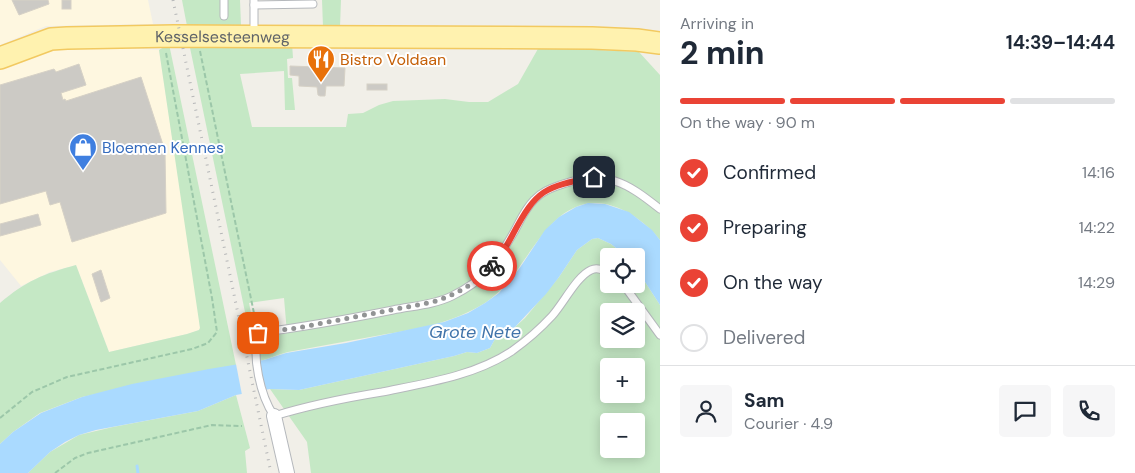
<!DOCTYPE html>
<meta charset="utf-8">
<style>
body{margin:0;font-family:"DM Sans",sans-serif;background:#f6f6f7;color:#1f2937;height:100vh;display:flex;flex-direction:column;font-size:19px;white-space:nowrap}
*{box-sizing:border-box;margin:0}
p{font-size:16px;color:#747a83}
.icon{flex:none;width:28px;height:28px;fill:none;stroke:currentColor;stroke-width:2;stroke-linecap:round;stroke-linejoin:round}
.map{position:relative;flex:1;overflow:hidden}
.sheet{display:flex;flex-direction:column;background:#fff;width:475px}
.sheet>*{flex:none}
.fabs{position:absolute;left:600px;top:248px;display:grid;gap:10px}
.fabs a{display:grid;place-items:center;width:45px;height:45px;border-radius:5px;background:#fff;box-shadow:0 2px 12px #0003;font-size:25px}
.pin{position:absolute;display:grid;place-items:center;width:42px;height:42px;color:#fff;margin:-21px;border-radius:10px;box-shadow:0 2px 8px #0006}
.courier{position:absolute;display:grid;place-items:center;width:50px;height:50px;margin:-25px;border:4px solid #ea4335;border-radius:50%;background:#fff;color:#222;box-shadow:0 1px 6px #0007}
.overview em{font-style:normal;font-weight:700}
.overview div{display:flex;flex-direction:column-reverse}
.overview{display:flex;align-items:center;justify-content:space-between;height:85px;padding:0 20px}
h1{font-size:32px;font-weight:700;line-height:38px}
.bar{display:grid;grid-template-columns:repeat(4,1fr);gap:8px 5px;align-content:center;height:60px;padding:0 20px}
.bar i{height:6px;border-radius:4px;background:#e0e1e3}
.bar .current{background:#ea4335}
.bar p{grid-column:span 4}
.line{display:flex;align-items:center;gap:12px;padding:0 20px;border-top:1px solid #e0e1e3}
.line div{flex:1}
.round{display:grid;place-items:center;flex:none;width:52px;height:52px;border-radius:5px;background:#f6f6f7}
ol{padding:0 20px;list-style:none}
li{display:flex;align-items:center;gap:15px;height:55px}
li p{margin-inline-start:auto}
li .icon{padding:5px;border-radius:50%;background:#ea4335;color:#fff;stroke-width:4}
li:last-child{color:#747a83}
li i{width:28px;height:28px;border:2px solid #e0e1e3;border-radius:50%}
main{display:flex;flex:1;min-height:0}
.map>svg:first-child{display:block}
</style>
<main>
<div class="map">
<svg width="660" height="473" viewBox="0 0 660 473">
<rect width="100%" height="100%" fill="#f1efe8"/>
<g fill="#fef7e0">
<polygon points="0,0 148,0 153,24 46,26 0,45"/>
<polygon points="66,45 159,50 197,301 200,328 199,330 187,334 109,352 76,265 50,272 21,286 0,260 0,66"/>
</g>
<g fill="#c5e8c5" fill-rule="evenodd">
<polygon points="182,0 240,0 241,25 187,26"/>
<polygon points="322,0 341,0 340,27 323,27"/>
<path d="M189,43H292L293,58L287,59L288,78H292L295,110H285L284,71L240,74L252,127H346L348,114L363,113L379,105L393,101L445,99L469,102H488L518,84L539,47L639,52L660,75V240C644,219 612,198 585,204C540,214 524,278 485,303C453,323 418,329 381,335C350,341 319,346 288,352C279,354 269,359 260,361L257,350L260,339L287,333L284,298L249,303L254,328L255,360Z"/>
<path d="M169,44L236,365L82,397L40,413L13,432L0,444V303C26,281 43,274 76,265L109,352L187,334L199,330L200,328L159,50Z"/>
<path d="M598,238L611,244L626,256H609V284H636V268L660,305V473H311L307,442L270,389L299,390L454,356L467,352L477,353L490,348L495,339L515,327L525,318L559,277L577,250L592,239ZM609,311H636V339H609ZM609,366H636V394H609ZM609,421H636V449H609Z"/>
<polygon points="236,395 250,448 245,451 247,473 28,473 50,452 79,435 113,427 198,411"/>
</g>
<polygon fill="#aadaff" points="588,203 605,204 629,212 652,230 660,240 660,305 636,268 636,256 626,256 611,244 598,238 592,239 577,250 559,277 546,294 515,327 495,339 490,348 477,353 467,352 454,356 299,390 270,389 236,395 198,411 96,430 79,435 65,442 50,452 28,473 0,473 0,444 13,432 41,413 82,397 132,384 209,369 264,360 286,353 346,343 444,322 468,313 485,303 499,293 519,269 545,230 559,217 576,207"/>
<polygon fill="#f1efe8" points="259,359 265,391 242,395 236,364"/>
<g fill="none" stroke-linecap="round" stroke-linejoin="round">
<polyline stroke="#aadaff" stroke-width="3" points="137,466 138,473"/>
</g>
<g fill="#cccac5" stroke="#d6d1c6">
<polygon points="12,0 48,0 49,4 19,15"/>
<rect x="62" y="0" width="9" height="9"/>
<polygon points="79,64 86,85 61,93 63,100 65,99 66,101 141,77 165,151 166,213 72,242 60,202 50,205 46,191 0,204 0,85 54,69 56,72"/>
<polygon points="290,66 345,68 344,86 326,86 325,96 320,96 318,95 317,87 299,86 299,76 290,75"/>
<rect x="367" y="84" width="20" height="6"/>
<polygon points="38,214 41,225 0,236 0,224"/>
<polygon points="101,270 110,298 101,302 92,274"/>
</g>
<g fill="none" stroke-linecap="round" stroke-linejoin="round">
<g stroke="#b5b8bc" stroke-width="9">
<g id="service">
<polyline points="254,0 254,34"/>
<polyline points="254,5 313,4"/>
<polyline points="224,16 224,0"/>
<path d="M609,273C603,270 597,267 591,270C577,276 563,304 552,316C540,329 526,341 512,351C474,376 426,383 382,392C345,398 310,405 274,416C260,395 252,357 258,333C303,327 348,319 393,310C412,306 434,305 452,296C485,280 496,263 514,232C520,221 525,209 534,200C542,191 552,188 563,184C607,170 626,182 660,209"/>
<polyline points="623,284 660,335"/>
</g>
</g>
<g stroke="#b5b8bc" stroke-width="16">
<polyline id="minor" points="274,416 287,473"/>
</g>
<g stroke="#f2c960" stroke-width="24">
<g id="primary">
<path id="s1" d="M0,58L51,39L67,38L174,36L592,38L637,40L660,43"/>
</g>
</g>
<g stroke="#9cc7a9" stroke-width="2" stroke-dasharray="5 2.5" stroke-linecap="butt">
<polyline points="200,51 256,323"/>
<polyline points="0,418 32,392 67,377 192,349 208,343 217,332 212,298 166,53"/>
<polyline points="55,473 75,458 88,453 212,425 242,426"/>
</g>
<use href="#service" stroke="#fff" stroke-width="7"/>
<use href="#minor" stroke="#fff" stroke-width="14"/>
<use href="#primary" stroke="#fff2af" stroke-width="21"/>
<polyline stroke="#b6b7b8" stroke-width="3" stroke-dasharray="1 6" stroke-linecap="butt" points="173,0 271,473"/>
</g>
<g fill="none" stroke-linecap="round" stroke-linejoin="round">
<path stroke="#929495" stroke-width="5" stroke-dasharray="0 9" d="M258,333L297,328L433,302C455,295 476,284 492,266"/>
<path stroke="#ea4335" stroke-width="6" d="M492,266C501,257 507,245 513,234C537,189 544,187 594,177"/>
</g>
<defs>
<g id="restaurant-pin" transform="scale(1.4375)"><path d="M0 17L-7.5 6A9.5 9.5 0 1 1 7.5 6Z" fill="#e8710a" stroke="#fff"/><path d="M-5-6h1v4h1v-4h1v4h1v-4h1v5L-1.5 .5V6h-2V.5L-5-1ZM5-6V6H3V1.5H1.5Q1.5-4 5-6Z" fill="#fff"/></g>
<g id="shop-pin" transform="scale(1.4375)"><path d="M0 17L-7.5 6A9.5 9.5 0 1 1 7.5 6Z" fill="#3f7fe0" stroke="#fff"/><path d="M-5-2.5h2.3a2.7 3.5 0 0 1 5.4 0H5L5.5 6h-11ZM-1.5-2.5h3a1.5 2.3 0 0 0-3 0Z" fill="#fff"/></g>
</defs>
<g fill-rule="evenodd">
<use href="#restaurant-pin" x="321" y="59"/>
<use href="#shop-pin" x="83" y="147"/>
</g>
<g text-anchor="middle" stroke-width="4" stroke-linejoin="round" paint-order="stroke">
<g font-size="16" fill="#5f6368" stroke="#fff">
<text dy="6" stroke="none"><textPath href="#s1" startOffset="226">Kesselsesteenweg</textPath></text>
</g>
<g font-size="16" fill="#c56008" stroke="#fff" text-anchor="start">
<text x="340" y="65">Bistro Voldaan</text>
</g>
<g font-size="16" fill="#366cbe" stroke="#fff" text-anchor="start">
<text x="102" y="153">Bloemen Kennes</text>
</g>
<g font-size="18" font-style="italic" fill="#4174aa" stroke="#fff">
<text x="475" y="338">Grote Nete</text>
</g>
</g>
</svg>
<div class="fabs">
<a><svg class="icon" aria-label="locate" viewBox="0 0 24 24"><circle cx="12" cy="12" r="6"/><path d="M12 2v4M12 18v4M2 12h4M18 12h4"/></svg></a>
<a><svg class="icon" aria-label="layers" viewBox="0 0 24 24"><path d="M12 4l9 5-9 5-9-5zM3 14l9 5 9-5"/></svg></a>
<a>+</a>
<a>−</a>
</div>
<div class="pin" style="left:258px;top:333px;background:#ea580c"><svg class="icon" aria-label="bag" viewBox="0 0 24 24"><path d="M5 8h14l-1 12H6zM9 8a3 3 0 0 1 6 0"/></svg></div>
<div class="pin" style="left:594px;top:177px;background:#1f2937"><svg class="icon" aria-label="home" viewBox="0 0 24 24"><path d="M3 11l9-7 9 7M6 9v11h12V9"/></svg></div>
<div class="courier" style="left:492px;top:266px"><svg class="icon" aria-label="bike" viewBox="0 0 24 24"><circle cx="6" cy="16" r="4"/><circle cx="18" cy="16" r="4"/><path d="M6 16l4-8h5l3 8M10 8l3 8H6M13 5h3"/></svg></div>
</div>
<section class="sheet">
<div class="overview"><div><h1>2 min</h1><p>Arriving in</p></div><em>14:39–14:44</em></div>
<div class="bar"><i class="current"></i><i class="current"></i><i class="current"></i><i></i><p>On the way · 90 m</p></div>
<ol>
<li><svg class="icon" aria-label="check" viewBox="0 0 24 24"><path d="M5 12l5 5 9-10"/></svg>Confirmed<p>14:16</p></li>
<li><svg class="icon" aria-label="check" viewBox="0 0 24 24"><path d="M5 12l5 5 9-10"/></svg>Preparing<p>14:22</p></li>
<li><svg class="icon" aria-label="check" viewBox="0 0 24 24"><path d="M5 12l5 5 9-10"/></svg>On the way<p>14:29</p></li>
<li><i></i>Delivered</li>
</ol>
<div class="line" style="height:90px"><a class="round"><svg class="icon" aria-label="person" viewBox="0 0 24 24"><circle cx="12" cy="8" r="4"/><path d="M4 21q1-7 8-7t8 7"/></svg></a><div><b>Sam</b><p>Courier · 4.9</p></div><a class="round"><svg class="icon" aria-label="chat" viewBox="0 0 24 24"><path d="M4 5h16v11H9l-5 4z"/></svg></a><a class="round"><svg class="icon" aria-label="phone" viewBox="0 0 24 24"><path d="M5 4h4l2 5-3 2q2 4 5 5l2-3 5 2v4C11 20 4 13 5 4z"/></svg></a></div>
</section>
</main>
